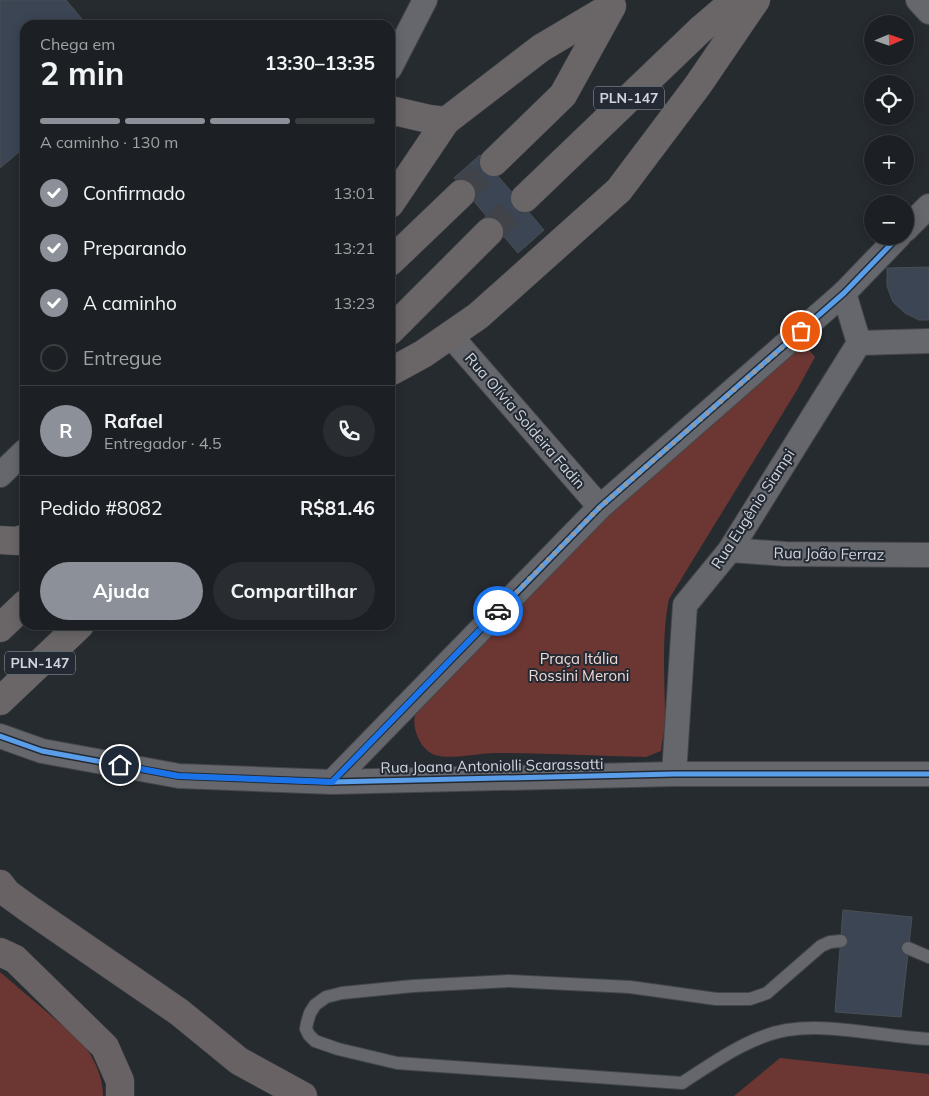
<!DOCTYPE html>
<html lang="pt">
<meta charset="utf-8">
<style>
body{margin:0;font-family:Mulish,sans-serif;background:#292d31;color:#f1f3f6;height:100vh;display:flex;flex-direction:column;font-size:19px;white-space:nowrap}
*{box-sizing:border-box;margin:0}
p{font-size:16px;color:#a0a3a6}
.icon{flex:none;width:28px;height:28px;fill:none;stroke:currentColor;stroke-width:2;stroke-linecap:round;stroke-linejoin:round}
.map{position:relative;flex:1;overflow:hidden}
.side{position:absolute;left:20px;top:20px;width:375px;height:610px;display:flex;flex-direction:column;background:#1c2024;border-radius:15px;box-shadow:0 2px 12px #0003,0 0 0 1px #3a3e41}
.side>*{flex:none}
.needle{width:32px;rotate:88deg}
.controls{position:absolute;left:864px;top:15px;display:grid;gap:10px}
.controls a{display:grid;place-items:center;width:50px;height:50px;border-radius:50%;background:#1c2024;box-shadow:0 2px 12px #0003,0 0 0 1px #3a3e41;font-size:25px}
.pin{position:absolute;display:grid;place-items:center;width:42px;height:42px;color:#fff;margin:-21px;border:2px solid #fff;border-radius:50%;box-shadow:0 1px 5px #0007}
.courier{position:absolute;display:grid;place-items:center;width:50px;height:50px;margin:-25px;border:4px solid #1a73e8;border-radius:50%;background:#fff;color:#222;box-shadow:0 1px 6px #0007}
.summary em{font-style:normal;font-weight:700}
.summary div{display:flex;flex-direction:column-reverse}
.summary{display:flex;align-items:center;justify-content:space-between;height:85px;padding:0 20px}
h1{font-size:32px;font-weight:700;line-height:38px}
.bar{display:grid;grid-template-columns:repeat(4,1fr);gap:8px 5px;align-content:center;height:60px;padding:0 20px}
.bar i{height:6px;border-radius:4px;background:#3a3e41}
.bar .active{background:#8c9099}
.bar p{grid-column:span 4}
.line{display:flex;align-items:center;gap:12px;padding:0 20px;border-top:1px solid #3a3e41}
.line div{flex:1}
.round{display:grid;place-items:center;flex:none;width:52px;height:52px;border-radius:26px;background:#292d31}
ol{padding:0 20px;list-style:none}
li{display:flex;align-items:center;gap:15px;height:55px}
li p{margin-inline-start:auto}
li .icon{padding:5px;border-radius:50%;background:#8c9099;color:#fff;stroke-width:4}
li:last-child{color:#a0a3a6}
li i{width:28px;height:28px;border:2px solid #3a3e41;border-radius:50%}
.button{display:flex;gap:10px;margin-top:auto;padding:10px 20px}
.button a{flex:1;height:58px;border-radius:30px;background:#8c9099;color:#fff;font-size:20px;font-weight:700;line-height:58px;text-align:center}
.button a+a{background:#292d31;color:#f1f3f6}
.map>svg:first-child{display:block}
</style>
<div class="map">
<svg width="929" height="1096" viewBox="0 0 929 1096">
<rect width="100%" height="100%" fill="#262b30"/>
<g fill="#6c3633">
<path d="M803,350L810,351L815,357L797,390L669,599C661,638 665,680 665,720C665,730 662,741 661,751L646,757C596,756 546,753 496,753C478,753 453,760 435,755C421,751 410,726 416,713C418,708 423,703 427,698L621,501L794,351Z"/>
<path d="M0,972L83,1043C94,1059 103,1076 103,1096H0Z"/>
<polygon points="780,1058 929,1074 929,1096 734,1096"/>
</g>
<g fill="#3b4554" stroke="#4b4f53">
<polygon points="0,0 66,0 87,25 25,25 25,147 0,168"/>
<polygon points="480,155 544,230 518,253 454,178"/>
<polygon points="929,267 929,320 919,320 905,313 893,302 887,286 887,268"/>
<polygon points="843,910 912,917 901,1017 835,1012"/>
</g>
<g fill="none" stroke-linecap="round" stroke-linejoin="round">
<g stroke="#40444a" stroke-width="28" stroke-dasharray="28 14" stroke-linecap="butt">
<polyline points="461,194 494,162"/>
<polyline points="489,232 525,198"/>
</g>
<g stroke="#43464b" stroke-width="14">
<g id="lane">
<path d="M841,941L830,942L821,946L767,993L750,999H716L630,987L509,981L413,986L342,993L326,997L315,1005L310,1013L307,1023L306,1029L309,1035L315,1041L338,1049L397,1063L682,1083C713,1063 750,1036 787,1030C832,1023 884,1037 929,1039"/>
<polyline points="908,948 929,957"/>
</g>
</g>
<g stroke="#43464b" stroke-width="26">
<g id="street">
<polyline points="918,0 929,12"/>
<polyline points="390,68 425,0"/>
<polyline points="905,230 929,206"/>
<polyline points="844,293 859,343 929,341"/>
<polyline points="450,335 600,507"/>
<polyline points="0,475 25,451"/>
<polyline points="730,550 785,554 929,555"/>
<polyline points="0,736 42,751 179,776 332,782 674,774 929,774"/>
<polyline points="674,774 685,605 730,550 859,343"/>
<polyline points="332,782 600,507 844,293 899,236"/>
</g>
</g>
<g stroke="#43464b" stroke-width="29">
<g id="primary">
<polyline points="390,110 429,119 446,121"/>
<polyline points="494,162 563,95 611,8"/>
<polyline points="525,198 700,30 735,0"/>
<polyline points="390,204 446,121 541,48 612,6"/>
<polyline points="390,262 461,194"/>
<polyline points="390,331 489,232"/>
<polyline points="390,372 423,354 478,316 619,190 698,85 756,0"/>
<polyline points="0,540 17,541 25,538"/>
<polyline points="0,628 25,604"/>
<polyline points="0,701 80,625"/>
</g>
</g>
<g stroke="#43464b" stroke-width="29">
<g id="highway">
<polyline points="0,884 7,893 29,909 179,1012 239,1061 303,1096"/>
<polyline points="0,952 15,959 105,1047 120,1081 120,1096"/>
</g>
</g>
<use href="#lane" stroke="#65676c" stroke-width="12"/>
<use href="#street" stroke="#65676c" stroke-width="24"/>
<use href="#primary" stroke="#6a6668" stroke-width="28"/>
<use href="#highway" stroke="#696265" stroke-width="28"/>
<g stroke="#232a33" stroke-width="8">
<g id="cycleway">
<polyline points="0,736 42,751 179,776 332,782 674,774 929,774"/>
<polyline points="332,782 600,507 844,293 899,236"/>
</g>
</g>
<use href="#cycleway" stroke="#5a9eea" stroke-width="5"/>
</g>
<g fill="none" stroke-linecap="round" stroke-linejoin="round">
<polyline stroke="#959a9f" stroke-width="5" stroke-dasharray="0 9" points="498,611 600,507 801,331"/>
<polyline stroke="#1a73e8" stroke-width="6" points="120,765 178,776 332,782 498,611"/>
</g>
<g text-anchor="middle" stroke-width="4" stroke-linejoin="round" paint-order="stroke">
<g fill="#232a33" stroke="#9da2a9" stroke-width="1">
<rect x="594" y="86.5" width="70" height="23" rx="4"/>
<rect x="5" y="651.5" width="70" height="23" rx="4"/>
</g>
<g font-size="14" font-weight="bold" fill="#d1d5db">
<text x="629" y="103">PLN-147</text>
<text x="40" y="668">PLN-147</text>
</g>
<g font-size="15" fill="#d1d5db" stroke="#232a33">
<text transform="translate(525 421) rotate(49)" y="5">Rua Olívia Soldeira Fadin</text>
<text transform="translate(753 509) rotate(-57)" y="5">Rua Eugênio Siampi</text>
<text transform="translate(829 554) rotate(1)" y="5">Rua João Ferraz</text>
<text transform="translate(492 766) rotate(-1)" y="5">Rua Joana Antoniolli Scarassatti</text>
</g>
<g font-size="15" fill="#f1d7d4" stroke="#232a33">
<text x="579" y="664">Praça Itália<tspan x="579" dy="17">Rossini Meroni</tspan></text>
</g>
</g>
</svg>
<div class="controls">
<a><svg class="needle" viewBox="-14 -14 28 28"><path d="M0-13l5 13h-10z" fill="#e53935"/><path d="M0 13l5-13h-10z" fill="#a0a3a6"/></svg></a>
<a><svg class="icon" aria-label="locate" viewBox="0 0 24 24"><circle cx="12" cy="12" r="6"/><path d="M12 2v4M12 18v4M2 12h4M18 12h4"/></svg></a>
<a>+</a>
<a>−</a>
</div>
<div class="pin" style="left:801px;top:331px;background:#ea580c"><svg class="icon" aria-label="bag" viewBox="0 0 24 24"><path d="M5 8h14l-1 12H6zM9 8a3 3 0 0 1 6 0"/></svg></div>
<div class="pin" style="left:120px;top:765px;background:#1f2937"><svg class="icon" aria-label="home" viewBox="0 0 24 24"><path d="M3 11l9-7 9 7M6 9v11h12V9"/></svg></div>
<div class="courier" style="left:498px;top:611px"><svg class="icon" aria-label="car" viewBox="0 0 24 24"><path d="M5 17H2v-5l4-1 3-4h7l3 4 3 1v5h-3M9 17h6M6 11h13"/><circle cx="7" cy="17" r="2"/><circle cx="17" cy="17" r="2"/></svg></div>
<section class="side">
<div class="summary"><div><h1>2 min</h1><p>Chega em</p></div><em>13:30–13:35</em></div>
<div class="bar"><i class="active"></i><i class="active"></i><i class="active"></i><i></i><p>A caminho · 130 m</p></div>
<ol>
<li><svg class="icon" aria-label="check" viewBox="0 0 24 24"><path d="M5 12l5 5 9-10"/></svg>Confirmado<p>13:01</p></li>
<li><svg class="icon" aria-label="check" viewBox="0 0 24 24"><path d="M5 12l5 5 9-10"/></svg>Preparando<p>13:21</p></li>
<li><svg class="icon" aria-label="check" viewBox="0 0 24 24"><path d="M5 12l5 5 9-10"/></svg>A caminho<p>13:23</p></li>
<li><i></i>Entregue</li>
</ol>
<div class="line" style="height:90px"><b class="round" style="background:#8c9099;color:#fff">R</b><div><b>Rafael</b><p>Entregador · 4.5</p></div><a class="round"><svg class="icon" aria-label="phone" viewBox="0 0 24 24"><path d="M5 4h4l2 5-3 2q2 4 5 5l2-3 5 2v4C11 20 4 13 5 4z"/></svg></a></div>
<div class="line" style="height:65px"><div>Pedido #8082</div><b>R$81.46</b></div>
<div class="button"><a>Ajuda</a><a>Compartilhar</a></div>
</section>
</div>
